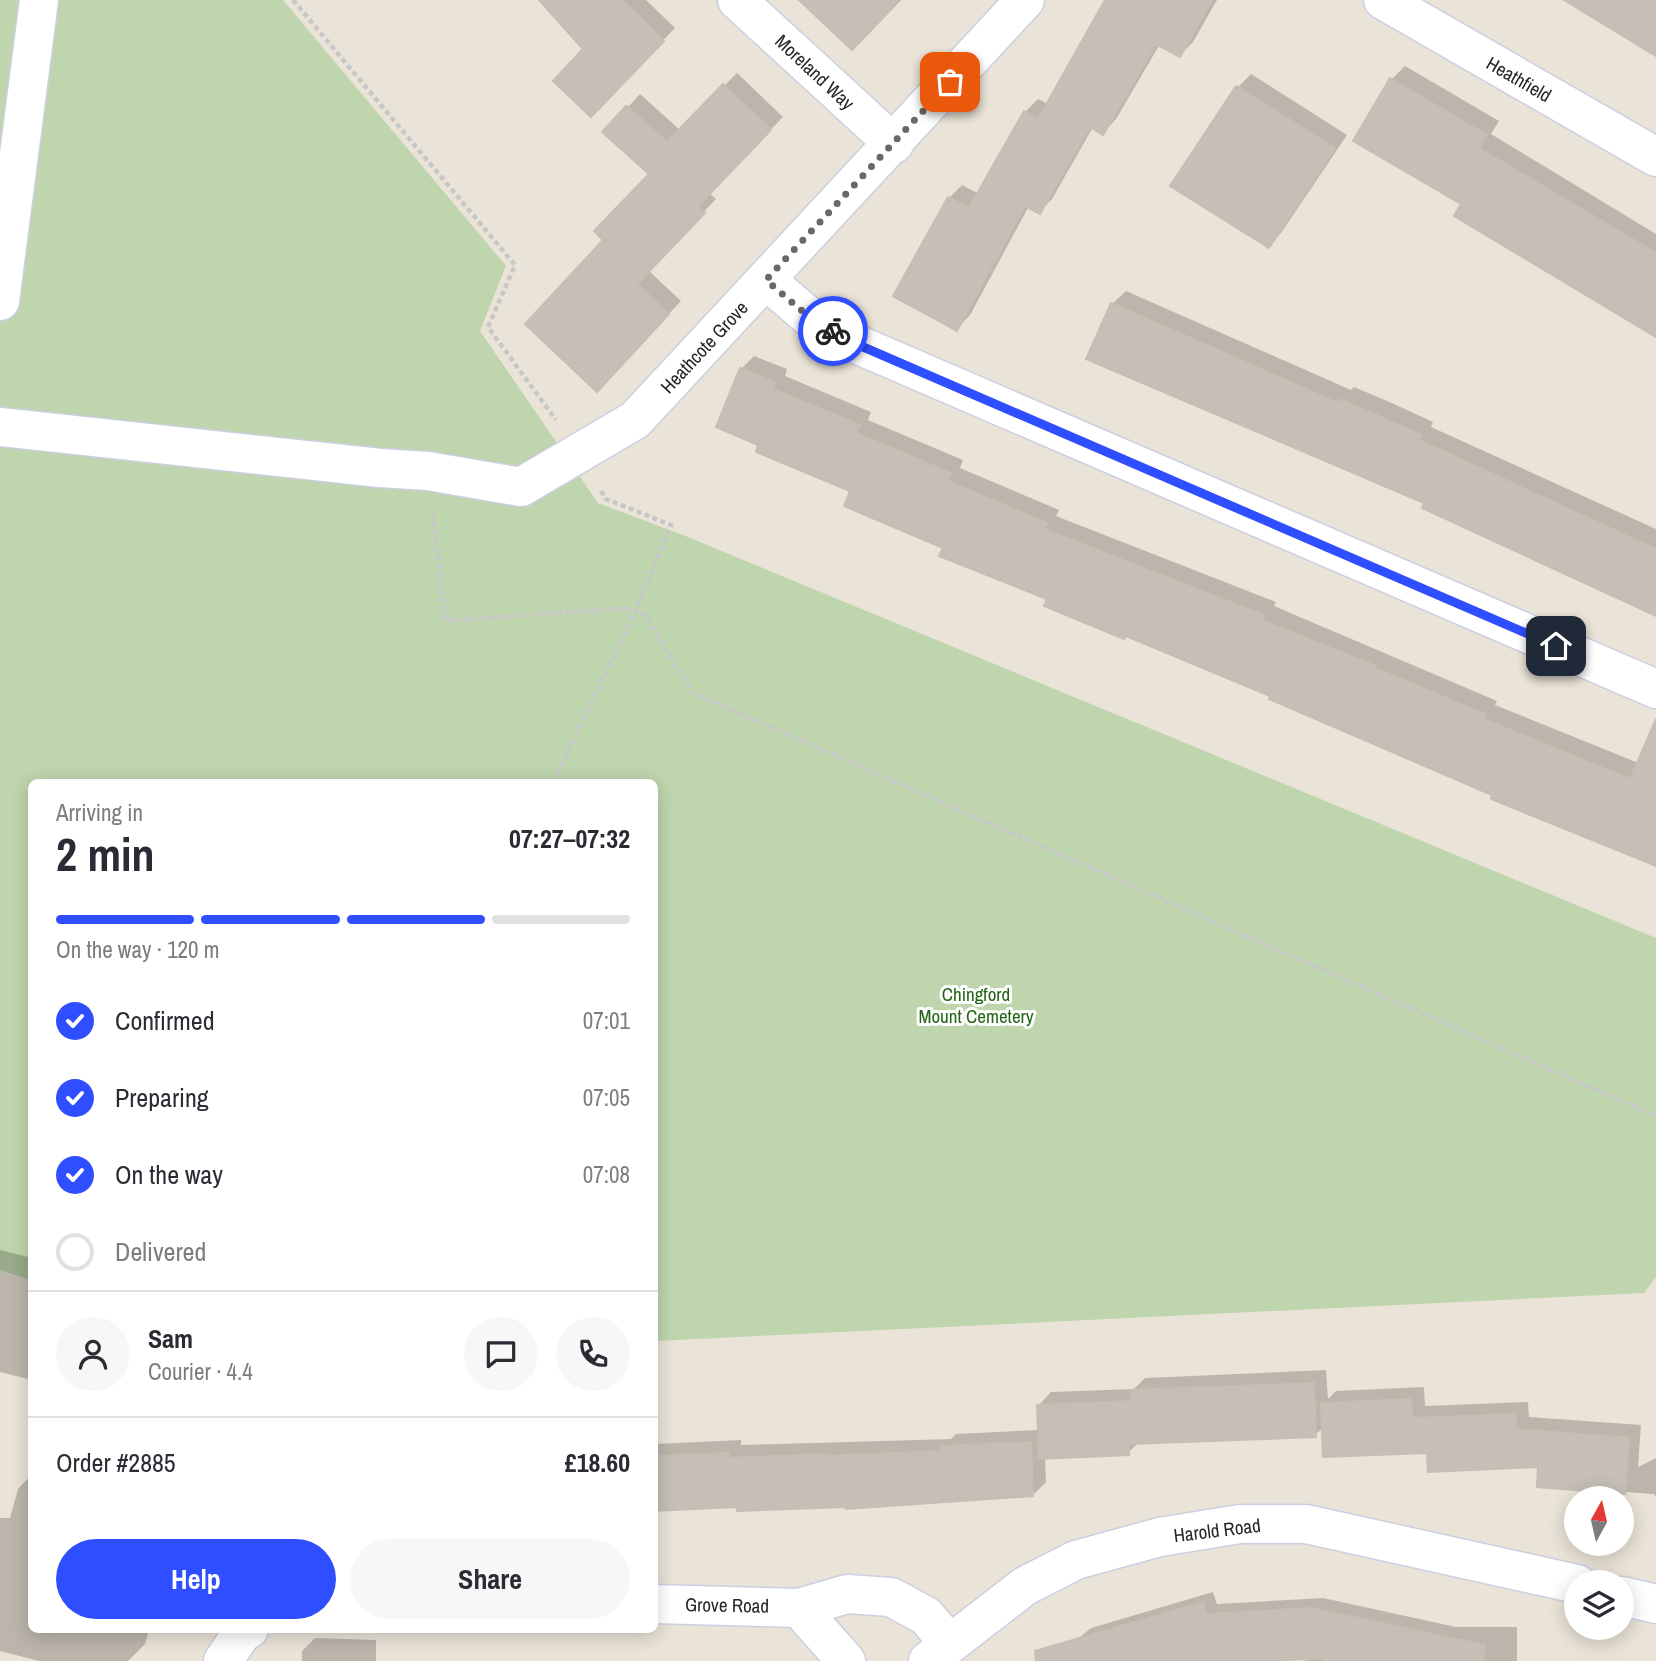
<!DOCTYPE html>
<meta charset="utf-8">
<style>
body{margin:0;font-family:"Archivo Narrow",sans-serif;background:#f7f7f7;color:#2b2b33;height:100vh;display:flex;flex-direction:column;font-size:26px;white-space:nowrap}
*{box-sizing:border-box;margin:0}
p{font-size:23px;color:#7c7c81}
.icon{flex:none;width:38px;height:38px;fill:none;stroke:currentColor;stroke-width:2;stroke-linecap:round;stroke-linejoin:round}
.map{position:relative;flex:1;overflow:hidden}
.panel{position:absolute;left:28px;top:779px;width:630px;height:854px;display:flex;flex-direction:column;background:#fff;border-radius:10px;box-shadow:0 4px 18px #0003}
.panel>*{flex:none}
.needle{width:46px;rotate:8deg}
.fabs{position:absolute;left:1564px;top:1486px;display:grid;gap:14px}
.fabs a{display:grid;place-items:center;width:70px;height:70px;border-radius:50%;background:#fff;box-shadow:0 4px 18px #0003;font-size:35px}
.pin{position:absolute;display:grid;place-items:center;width:60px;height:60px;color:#fff;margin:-30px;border-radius:14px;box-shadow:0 4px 10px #0006}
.courier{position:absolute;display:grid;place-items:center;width:70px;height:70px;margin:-35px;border:5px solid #2f4eff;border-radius:50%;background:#fff;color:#222;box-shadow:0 2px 9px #0007}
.summary em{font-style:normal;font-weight:700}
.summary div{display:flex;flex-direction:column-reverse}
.summary{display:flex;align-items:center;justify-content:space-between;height:119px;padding:0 28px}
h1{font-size:46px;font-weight:700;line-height:52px}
.bar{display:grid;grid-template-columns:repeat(4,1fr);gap:10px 7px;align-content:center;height:84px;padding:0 28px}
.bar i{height:9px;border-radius:5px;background:#e1e1e2}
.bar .current{background:#2f4eff}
.bar p{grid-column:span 4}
.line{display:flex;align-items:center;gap:18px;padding:0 28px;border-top:2px solid #e1e1e2}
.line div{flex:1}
.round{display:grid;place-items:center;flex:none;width:74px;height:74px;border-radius:37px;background:#f7f7f7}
ol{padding:0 28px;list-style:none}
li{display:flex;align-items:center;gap:21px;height:77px}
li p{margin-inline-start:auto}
li .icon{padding:7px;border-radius:50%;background:#2f4eff;color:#fff;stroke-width:4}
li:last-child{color:#7c7c81}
li i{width:38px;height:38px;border:4px solid #e1e1e2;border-radius:50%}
.button{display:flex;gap:14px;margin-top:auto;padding:14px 28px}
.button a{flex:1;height:80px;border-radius:42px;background:#2f4eff;color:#fff;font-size:28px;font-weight:700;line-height:80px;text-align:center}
.button a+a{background:#f7f7f7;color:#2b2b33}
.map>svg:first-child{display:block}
</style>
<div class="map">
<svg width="1656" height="1661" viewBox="0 0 1656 1661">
<rect width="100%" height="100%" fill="#eae3d7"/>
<polygon fill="#bfd5ad" points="0,0 283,0 506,266 480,331 598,503 688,537 1656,938 1656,1277 1644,1293 655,1341 654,782 32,782 31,1280 0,1270"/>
<g fill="#0003">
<polygon points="540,0 646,0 675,28 591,114 585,49"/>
<polygon points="1140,0 1217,0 1193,42 1180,55 1160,44 1116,119 1103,133 1093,127 1052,199 1039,212 1029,206 970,315 957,328 896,295 949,198 962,185 979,194 1025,112 1038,99 1048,104"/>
<polygon points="1405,66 1499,121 1491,134 1656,234 1656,335 1464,204 1391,80"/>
<polygon points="737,73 783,117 709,193 716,199 648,270 681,301 609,377 606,240 652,174 605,132 640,94 680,130"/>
<polygon points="1251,74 1347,135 1281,233 1268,246 1238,87"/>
<polygon points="1126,291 1351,390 1354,387 1394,404 1433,422 1431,427 1656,529 1656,613 1427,502 1112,304"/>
<polygon points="754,356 787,369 785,376 871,412 868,420 963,460 960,468 1059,510 1056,516 1276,602 1274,606 1497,701 1495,705 1656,770 1656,864 1049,598 945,547 853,490 761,444 741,369"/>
<polygon points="0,1250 32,1258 32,1380 0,1372"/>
<polygon points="1326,1370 1328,1399 1336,1391 1424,1387 1425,1406 1528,1402 1529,1417 1641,1425 1638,1467 1656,1458 1656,1497 1654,1494 1539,1486 1540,1465 1429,1451 1324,1427 1315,1435 1139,1442 1128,1453 1045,1457 1046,1482 1033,1495 847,1505 654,1509 654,1444 741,1440 741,1445 951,1439 956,1434 1039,1430 1038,1406 1051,1392 1134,1389 1145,1378"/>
<polygon points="32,1474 32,1629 149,1629 145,1644 128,1661 39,1661 0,1651 0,1518 10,1518 18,1489"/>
<polygon points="1213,1592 1217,1604 1323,1598 1456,1627 1517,1627 1517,1661 1307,1661 1293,1658 1051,1661 1091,1628"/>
<polygon points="315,1638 376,1640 376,1661 302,1661 302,1651"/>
</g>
<g fill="#c5bfb7" stroke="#c5bfb1" stroke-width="2">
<polygon points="539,0 622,0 664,41 591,117 553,81 583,49"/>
<polygon points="799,0 900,0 852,50"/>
<polygon points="1105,0 1212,0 1180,57 1156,44 1103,135 1090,127 1040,214 1025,206 957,331 893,296 948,197 969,208 1024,111 1038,119"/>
<polygon points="1564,0 1656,0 1656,56"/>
<polygon points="1390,78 1487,135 1479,148 1656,253 1656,337 1454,216 1461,204 1353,141"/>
<polygon points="723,84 771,130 698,206 705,213 637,284 669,314 597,392 525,324 603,240 594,231 649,174 602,132 626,106 667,142"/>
<polygon points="1236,86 1335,148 1269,248 1170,186"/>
<polygon points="1111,303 1338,403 1340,399 1381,417 1421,435 1419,440 1656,549 1656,616 1422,508 1424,503 1086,359"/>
<polygon points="740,368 775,382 773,389 860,425 856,433 951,473 948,481 1047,523 1044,529 1264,615 1262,620 1376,666 1375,668 1485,714 1484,719 1630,779 1656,719 1656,866 1491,799 1492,795 1269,699 1270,696 1126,636 1124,639 1044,606 1047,599 939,556 943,548 844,506 850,491 756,452 758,445 716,427"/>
<polygon points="1314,1383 1316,1437 1129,1444 1129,1455 1039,1459 1037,1405 1131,1401 1130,1390"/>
<polygon points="1411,1399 1412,1418 1516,1414 1516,1429 1629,1438 1625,1494 1537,1487 1538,1467 1428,1472 1427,1453 1323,1457 1321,1403"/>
<polygon points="1031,1442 1033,1496 846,1509 846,1507 737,1511 737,1507 654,1511 654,1456 728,1453 729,1458 825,1454 825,1456 941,1451 941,1446"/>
<polygon points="1203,1602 1206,1614 1311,1608 1485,1645 1483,1661 1323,1661 1324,1658 1269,1661 1036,1661 1035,1651"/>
</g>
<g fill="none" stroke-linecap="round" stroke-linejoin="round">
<g stroke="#cccfe1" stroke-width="41">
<g id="minor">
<polyline points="737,0 894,144"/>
<polyline points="1383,0 1656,157"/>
<polyline points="766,280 808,316 854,343 1656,689"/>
<polyline points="0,301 39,0"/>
<polyline points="0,427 380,468 428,471 521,487 635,420 1025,0"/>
<polyline points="1622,1596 1656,1604"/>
<polyline points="654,1604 799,1608 847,1594 891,1597 926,1616 948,1642"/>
<polyline points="799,1608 846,1661"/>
<polyline points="223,1661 242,1633 249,1629"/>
<polyline points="928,1661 1025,1586 1076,1560 1160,1537 1240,1524 1306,1524 1577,1584"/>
</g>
</g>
<g stroke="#c7c7c7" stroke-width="4.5" stroke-dasharray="5 3.5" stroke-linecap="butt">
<polyline points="293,0 515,265 488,327 556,420"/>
<polyline points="433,513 445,621 626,608 645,615 693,693 1656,1116"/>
<polyline points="554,782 635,612 671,525 606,499 600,489"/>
</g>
<use href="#minor" stroke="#fff" stroke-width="38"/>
</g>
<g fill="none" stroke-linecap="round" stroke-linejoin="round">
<polyline stroke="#6b6965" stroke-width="7" stroke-dasharray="0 12.6" points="833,331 808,316 766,280 950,82"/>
<polyline stroke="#2f4eff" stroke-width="9" points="833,331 854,343 1556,646"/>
</g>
<g text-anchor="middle" stroke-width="6" stroke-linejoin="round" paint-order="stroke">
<g font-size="19" fill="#272727" stroke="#fff">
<text transform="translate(815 72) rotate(43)" y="7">Moreland Way</text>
<text transform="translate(1519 79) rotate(30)" y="7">Heathfield</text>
<text transform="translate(704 347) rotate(-47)" y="7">Heathcote Grove</text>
<text transform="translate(1217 1530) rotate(-7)" y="7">Harold Road</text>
<text transform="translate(727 1605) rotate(1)" y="7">Grove Road</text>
</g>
<g font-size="19" fill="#236416" stroke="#fff">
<text x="976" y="1001">Chingford<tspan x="976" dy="22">Mount Cemetery</tspan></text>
</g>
</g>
</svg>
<div class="fabs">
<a><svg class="needle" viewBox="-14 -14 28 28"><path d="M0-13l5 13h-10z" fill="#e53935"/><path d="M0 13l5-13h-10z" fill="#7c7c81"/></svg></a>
<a><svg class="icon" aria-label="layers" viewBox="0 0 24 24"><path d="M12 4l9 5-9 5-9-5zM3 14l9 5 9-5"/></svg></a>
</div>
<div class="pin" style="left:950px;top:82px;background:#ea580c"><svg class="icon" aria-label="bag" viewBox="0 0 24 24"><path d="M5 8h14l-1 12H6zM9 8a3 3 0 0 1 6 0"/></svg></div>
<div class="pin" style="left:1556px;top:646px;background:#1f2937"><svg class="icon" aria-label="home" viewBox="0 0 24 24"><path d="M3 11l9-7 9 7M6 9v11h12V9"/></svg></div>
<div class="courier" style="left:833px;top:331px"><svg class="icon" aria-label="bike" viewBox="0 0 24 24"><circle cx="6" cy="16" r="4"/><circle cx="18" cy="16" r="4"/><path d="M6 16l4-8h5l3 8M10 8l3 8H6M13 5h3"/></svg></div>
<section class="panel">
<div class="summary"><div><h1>2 min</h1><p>Arriving in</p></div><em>07:27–07:32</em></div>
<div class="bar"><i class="current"></i><i class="current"></i><i class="current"></i><i></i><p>On the way · 120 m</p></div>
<ol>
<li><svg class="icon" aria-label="check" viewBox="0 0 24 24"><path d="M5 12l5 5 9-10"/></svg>Confirmed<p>07:01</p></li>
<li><svg class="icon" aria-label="check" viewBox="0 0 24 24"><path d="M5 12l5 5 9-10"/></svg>Preparing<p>07:05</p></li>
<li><svg class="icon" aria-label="check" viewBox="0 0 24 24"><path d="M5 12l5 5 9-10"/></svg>On the way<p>07:08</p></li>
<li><i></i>Delivered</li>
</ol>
<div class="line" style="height:126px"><a class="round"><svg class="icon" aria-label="person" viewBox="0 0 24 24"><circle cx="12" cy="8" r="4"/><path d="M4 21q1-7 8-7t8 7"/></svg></a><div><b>Sam</b><p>Courier · 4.4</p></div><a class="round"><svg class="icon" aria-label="chat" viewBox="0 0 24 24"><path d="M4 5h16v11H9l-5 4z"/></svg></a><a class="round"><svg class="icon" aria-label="phone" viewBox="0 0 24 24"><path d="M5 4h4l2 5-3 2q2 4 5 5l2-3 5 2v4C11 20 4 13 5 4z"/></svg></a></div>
<div class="line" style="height:91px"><div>Order #2885</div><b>£18.60</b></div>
<div class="button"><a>Help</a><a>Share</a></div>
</section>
</div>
